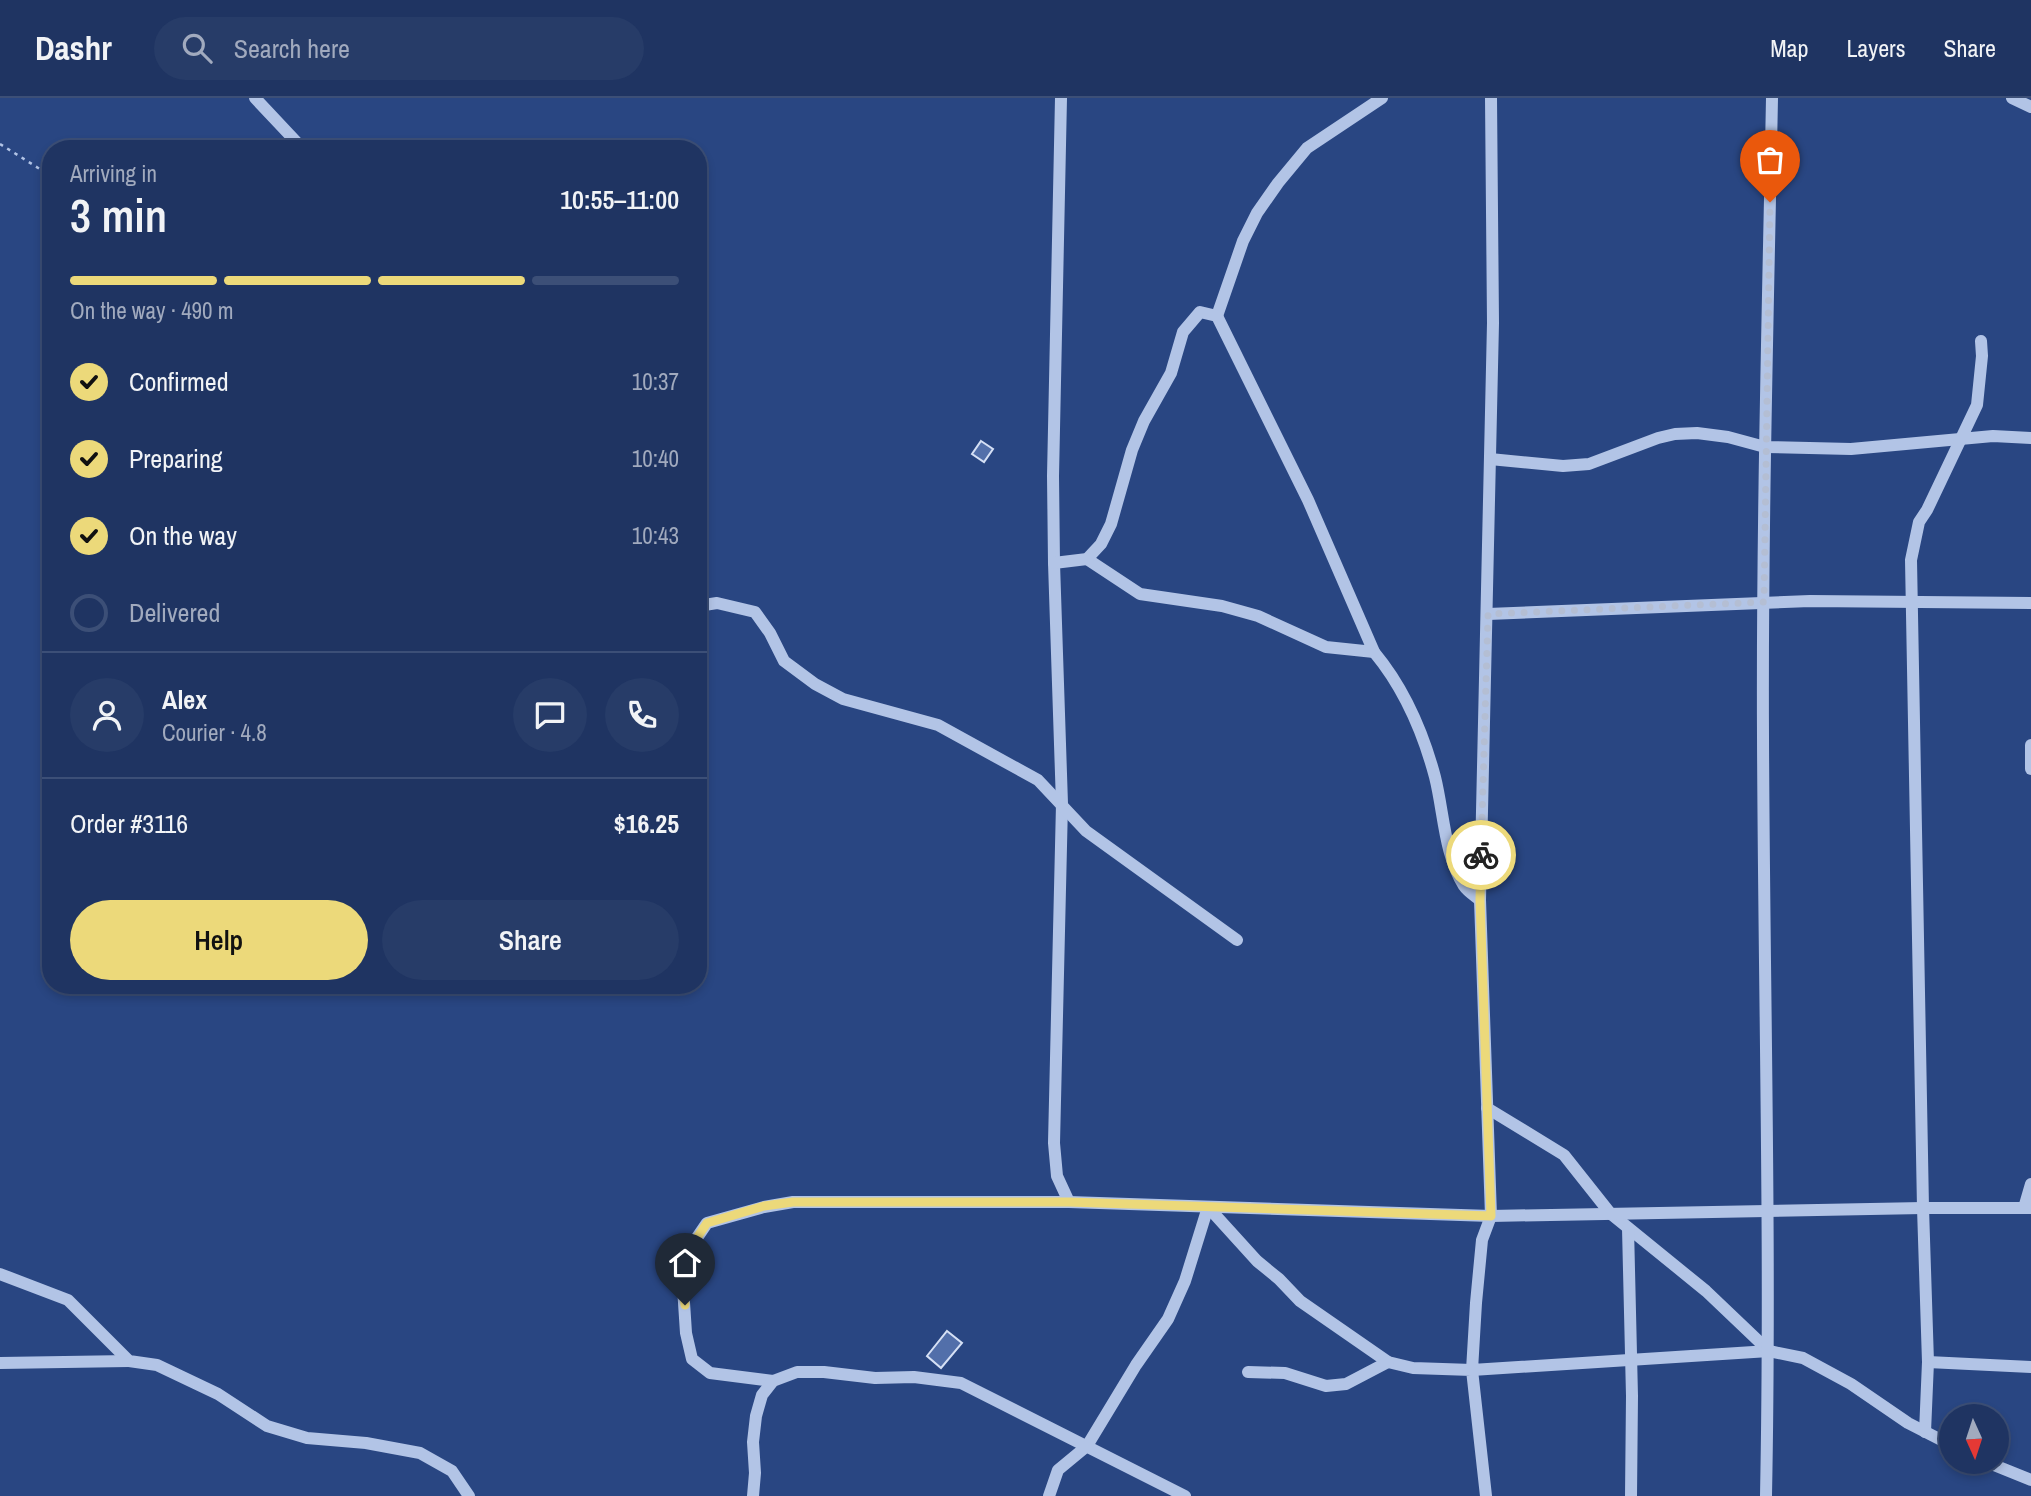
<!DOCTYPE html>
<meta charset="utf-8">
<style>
body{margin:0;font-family:"Archivo Narrow",sans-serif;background:#273c68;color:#f1f3f6;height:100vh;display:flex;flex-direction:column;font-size:26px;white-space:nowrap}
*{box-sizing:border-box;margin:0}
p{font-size:23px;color:#a1aabe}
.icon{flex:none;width:38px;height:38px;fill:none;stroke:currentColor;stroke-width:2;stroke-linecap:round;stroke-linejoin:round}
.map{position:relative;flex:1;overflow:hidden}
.details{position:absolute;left:42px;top:42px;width:665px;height:854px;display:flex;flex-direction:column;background:#1f3462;border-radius:28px;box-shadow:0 4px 10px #0003,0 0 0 2px #3c4f77}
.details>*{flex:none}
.needle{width:46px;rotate:177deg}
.controls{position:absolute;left:1939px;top:1306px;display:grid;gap:14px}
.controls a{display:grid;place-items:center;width:70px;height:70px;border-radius:50%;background:#1f3462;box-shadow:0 4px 10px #0003,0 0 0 2px #3c4f77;font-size:35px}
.pin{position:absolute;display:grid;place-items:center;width:60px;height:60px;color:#fff;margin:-72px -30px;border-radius:50% 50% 50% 0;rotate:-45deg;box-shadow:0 0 7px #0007}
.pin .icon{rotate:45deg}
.courier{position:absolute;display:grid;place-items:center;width:70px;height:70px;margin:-35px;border:5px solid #ecd97a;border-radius:50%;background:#fff;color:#222;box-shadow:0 2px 9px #0007}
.headline em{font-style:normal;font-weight:600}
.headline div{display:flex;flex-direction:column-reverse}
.headline{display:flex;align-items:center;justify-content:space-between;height:119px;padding:0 28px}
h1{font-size:46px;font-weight:600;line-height:52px}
.bar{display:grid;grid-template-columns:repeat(4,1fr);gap:10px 7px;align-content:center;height:84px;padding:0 28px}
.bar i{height:9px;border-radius:5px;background:#3c4f77}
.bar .current{background:#ecd97a}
.bar p{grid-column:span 4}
.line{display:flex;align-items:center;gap:18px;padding:0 28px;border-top:2px solid #3c4f77}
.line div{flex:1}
.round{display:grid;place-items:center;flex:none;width:74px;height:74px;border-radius:37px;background:#273c68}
ol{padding:0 28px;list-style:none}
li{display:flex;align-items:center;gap:21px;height:77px}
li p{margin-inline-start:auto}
li .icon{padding:7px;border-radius:50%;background:#ecd97a;color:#111;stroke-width:4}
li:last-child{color:#a1aabe}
li i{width:38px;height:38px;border:4px solid #3c4f77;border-radius:50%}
.button{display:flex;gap:14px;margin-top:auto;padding:14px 28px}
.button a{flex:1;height:80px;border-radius:42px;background:#ecd97a;color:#111;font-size:28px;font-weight:600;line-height:80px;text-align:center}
.button a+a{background:#273c68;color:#f1f3f6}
header{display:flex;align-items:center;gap:42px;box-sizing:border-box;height:98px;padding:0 35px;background:#1f3462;border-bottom:2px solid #3c4f77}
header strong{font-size:33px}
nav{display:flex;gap:38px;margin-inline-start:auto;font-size:24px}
.search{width:490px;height:63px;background:#273c68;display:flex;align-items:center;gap:18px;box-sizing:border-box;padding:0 24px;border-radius:38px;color:#a1aabe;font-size:26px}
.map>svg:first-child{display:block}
</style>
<header>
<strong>Dashr</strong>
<div class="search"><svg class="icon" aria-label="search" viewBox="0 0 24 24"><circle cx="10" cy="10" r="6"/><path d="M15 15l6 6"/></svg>Search here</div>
<nav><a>Map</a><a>Layers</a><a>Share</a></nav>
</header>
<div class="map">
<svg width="2031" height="1398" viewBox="0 0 2031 1398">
<rect width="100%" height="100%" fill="#294682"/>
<g fill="#526faa" stroke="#d5e0f5" stroke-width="2">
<polygon points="981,343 993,351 984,364 972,356"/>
<polygon points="947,1233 962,1245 941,1270 927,1258"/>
</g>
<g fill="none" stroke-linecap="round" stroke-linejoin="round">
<polyline stroke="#b2c4e6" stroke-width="2.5" stroke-dasharray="3.5 5" stroke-linecap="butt" points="0,46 51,78"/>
<g stroke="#b2c4e6" stroke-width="12">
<polyline points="255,0 303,51"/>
<polyline points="1061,0 1053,378 1054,465 1062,706 1054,1045 1057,1078 1069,1104"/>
<polyline points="1491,0 1493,225 1480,802 1491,1118 1482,1142 1476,1205 1472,1272 1769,1253"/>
<polyline points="2012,0 2031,9"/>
<polyline points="1217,218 1243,143 1257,115 1278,85 1307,50 1382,0"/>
<polyline points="1490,361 1563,368 1589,366 1658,340 1675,336 1697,335 1728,339 1765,349 1851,351 1993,338 2031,340"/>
<polyline points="1087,461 1140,496 1222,508 1258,518 1326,549 1374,554"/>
<path d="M1054,465L1087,461L1101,446L1111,426L1132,352L1144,323L1171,275L1183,234L1200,214L1217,218L1308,402L1374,554C1404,590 1423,634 1435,679C1444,715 1444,756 1464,788C1468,794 1475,798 1480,802"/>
<polyline points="698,508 717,505 755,514 770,535 784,563 815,586 843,601 938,627 1038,682 1086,733 1237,842"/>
<polyline points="1488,516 1810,503 2031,505"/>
<polyline points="2031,647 2031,671"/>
<polyline points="1487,1010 1564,1057 1610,1115 1706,1193 1769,1253 1803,1260 1851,1286 1908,1325 1951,1347"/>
<polyline points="1208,1109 1257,1163 1279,1181 1300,1203 1388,1264 1413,1270 1472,1272 1486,1398"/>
<polyline points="2024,1110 2031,1086"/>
<polyline points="1628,1130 1632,1298 1631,1398"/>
<polyline points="0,1176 68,1202 129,1263 157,1267 218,1296 267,1328 307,1340 366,1345 420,1355 452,1373 469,1398"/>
<polyline points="1928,1264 2031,1269"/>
<polyline points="0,1265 129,1263"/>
<polyline points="1248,1274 1285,1275 1326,1288 1346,1286 1388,1264"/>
<polyline points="773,1283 710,1275 692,1261 686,1235 682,1174 692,1147 707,1125 764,1109 793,1104 1069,1104 1491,1118 1923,1110 2031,1110"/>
<polyline points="1925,1334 1928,1264 1923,1110 1911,462 1919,424 1927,412 1977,307 1982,258 1981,243"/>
<polyline points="1984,1363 2031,1382"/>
<polyline points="753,1398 755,1375 753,1344 756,1318 762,1297 773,1283 797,1274 824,1274 875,1280 914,1279 961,1285 1185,1398"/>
<polyline points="1049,1398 1058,1372 1087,1348 1136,1267 1168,1221 1185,1183 1208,1109"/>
<path d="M1766,1398C1771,1145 1764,892 1763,639C1762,426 1768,213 1772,0"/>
</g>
</g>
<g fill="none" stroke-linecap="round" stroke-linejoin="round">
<polyline stroke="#b4bed3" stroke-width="7" stroke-dasharray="0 12.6" points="1481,757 1488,516 1764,504 1770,104"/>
<polyline stroke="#ecd97a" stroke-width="9" points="685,1207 682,1174 692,1147 707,1125 764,1108 793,1104 1069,1104 1491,1118 1480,802 1481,757"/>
</g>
</svg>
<div class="controls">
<a><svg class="needle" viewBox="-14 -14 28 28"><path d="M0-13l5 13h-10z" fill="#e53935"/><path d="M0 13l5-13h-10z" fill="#a1aabe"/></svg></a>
</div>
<div class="pin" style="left:1770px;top:104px;background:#ea580c"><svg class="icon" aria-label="bag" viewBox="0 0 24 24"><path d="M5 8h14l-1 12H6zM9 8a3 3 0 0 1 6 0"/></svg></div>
<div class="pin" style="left:685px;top:1207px;background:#1f2937"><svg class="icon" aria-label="home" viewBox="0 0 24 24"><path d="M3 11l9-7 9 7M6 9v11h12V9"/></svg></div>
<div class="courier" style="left:1481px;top:757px"><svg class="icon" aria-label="bike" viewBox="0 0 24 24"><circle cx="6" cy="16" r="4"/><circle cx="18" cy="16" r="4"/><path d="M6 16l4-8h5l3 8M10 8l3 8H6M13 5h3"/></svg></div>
<section class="details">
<div class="headline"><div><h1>3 min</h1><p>Arriving in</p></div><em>10:55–11:00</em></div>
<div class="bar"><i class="current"></i><i class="current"></i><i class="current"></i><i></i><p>On the way · 490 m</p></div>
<ol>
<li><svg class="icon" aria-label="check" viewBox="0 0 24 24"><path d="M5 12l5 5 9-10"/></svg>Confirmed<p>10:37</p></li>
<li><svg class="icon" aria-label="check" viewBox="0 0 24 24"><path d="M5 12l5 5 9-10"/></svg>Preparing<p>10:40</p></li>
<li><svg class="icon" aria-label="check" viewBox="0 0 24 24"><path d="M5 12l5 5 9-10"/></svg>On the way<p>10:43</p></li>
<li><i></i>Delivered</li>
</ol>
<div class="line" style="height:126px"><a class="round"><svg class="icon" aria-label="person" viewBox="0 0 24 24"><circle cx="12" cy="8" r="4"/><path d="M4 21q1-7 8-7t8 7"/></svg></a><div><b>Alex</b><p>Courier · 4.8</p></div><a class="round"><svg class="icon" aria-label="chat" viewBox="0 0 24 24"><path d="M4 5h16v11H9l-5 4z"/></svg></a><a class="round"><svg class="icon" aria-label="phone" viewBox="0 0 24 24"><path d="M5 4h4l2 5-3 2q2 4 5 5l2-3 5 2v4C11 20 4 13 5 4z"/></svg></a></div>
<div class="line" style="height:91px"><div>Order #3116</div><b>$16.25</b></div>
<div class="button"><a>Help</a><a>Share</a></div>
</section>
</div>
